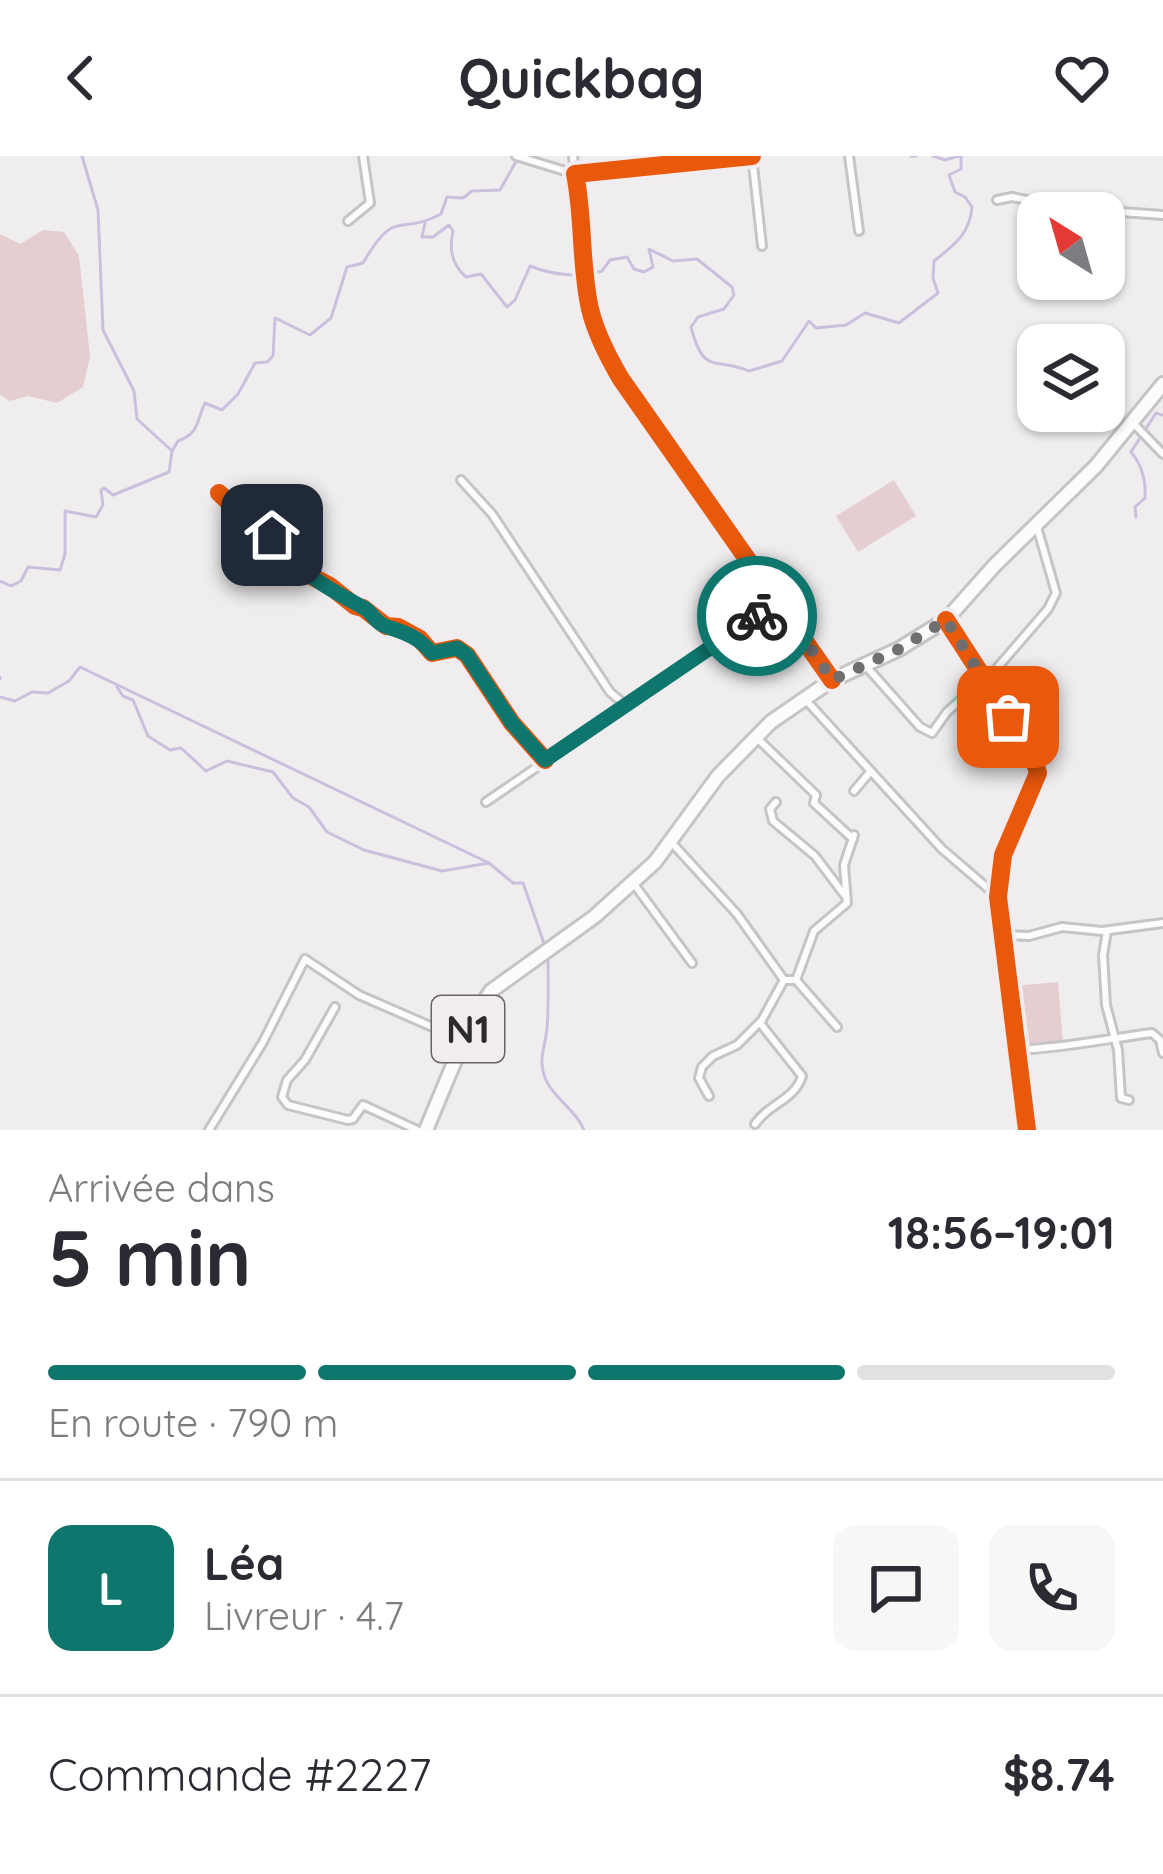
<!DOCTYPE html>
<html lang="fr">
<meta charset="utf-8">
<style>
body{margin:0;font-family:Quicksand,sans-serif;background:#f7f7f7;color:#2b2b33;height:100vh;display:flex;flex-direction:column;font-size:45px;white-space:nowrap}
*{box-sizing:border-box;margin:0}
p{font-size:39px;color:#7c7c81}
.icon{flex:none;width:66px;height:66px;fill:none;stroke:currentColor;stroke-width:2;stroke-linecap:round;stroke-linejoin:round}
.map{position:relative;height:974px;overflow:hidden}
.panel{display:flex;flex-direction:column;background:#fff;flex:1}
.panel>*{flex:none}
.needle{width:78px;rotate:323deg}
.fabs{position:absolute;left:1017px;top:36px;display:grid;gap:24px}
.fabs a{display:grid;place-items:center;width:108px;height:108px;border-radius:24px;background:#fff;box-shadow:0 3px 9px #0004;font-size:60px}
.pin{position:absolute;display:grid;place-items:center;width:102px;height:102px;color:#fff;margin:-51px;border-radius:24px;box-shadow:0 6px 18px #0006}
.courier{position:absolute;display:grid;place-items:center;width:120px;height:120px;margin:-60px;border:9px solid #0f766e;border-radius:50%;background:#fff;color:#222;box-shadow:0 3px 15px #0007}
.summary em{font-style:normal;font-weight:700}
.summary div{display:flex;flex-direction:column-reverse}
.summary{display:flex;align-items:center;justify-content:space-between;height:204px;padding:0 48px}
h1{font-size:78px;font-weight:700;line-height:90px}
.bar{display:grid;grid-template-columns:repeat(4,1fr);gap:18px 12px;align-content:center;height:144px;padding:0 48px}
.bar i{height:15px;border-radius:9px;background:#e1e1e2}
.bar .current{background:#0f766e}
.bar p{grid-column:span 4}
.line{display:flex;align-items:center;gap:30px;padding:0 48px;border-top:3px solid #e1e1e2}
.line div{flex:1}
.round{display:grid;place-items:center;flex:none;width:126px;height:126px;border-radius:24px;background:#f7f7f7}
header{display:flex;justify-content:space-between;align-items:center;height:156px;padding:0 48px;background:#fff;font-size:54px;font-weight:700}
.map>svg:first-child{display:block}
</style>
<header><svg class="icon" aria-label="back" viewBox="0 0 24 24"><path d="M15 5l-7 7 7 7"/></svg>Quickbag<svg class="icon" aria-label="heart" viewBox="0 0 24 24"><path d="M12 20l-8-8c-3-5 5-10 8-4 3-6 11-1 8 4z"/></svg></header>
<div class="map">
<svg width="1163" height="974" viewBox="0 0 1163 974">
<rect width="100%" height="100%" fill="#f0edef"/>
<g fill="#e5ced0">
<polygon points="43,74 64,76 79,100 90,200 83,231 57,247 28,240 10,245 0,239 0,78 20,88"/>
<polygon points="894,324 916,360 858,396 836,360"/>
<polygon points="1058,826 1063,888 1019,893 1012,830"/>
</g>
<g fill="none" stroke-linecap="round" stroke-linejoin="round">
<g stroke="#cac0dd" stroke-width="3">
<polyline points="82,0 98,54 103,174 134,235 137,263 171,294"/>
<polyline points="911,0 916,0"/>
<polyline points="933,0 945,4 959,0"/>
<path d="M425,67L422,81H433L449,69L453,75C449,92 452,109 466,121L481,118L507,151L515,144L530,110C552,119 579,122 602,115L610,104L627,101L634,113L644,116L653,111L649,93L673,105L697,103L732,131L734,139L724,153L698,161L691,171C704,221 715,200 749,215L782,205L809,165L816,172L846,169L865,157L899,167L938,137L933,122L934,105C954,89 970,78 972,51L965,41L955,36L949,19L961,13V0"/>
<path d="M1136,361L1135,351L1145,342C1146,325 1142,309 1131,296L1156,257L1163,259"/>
<path d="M0,425L11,430L21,425L28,411L60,414L65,398V355L96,361L103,349L101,334L104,332L113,339L169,316L172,295L178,285C200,277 196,265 205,247L222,254L238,238L255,207L267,206L273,200L275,162L310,179L331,162L347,111L363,107C396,50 398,81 441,58L447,41L463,42L472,35L500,34L518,2"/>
<polyline points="0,521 0,523"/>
<polyline points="117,531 123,540 133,544 148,580 170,594 181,592 206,615 227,605 273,616 293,642 309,651 327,676 364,694 442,715 489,707"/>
<polyline points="0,541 15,545 32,536 48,537 69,525 80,511 489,707 513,727 523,727 546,793"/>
<path d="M548,802C548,825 549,849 547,872C545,893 536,906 548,928C559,946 576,955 584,974"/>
</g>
<g stroke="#c6c4c6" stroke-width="12">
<g id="minor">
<polyline points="516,0 575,18 573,0"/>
<path d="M752,0L575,18C584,62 580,109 590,153C596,178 608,201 621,223L830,521"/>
<polyline points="752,0 762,90"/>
<polyline points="849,0 859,75"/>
<polyline points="997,44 1012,41 1066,52 1163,59"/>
<polyline points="348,65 370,47 363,0"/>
<polyline points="1134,268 1163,298"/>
<polyline points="461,324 492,358 610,536 624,548"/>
<polyline points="219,337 252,368 292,390 309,419 330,430 355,450 363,452 386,470 398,471 420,483 432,497 457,492 467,499 512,567 545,604"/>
<polyline points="947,467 1031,595 1038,617 1003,699 998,741 1027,974"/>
<polyline points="865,509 920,571 932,577 947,556 983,524"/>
<polyline points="985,526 1048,453 1056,437 1037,371"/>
<polyline points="804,542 942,693 998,741"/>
<polyline points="757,582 816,639 814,647 853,683"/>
<polyline points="854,635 870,616"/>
<polyline points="486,646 779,445"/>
<polyline points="776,646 770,653 773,665 815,700 846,741"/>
<polyline points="672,687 737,758 784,824 796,824 837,871"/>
<polyline points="634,728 692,807"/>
<polyline points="1107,775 1103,799 1106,849 1118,894 1121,942 1129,944"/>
<polyline points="1003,779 1029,780 1062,771 1102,775 1163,767"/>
<polyline points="796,824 814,775 847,747 844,709 854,679"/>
<polyline points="335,851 305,904 287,924 282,941 288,949 348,964 353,963 363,949 417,974"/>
<path d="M1016,894C1062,892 1106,883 1152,877L1160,884L1163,897"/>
<polyline points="709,940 699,922 702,911 713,900 737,889 762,864 784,824"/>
<path d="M755,968C768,948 795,944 802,920L760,867"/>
<polyline points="209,974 263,886 305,803 359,839 460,883"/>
</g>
</g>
<g stroke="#c6c4c6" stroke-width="18">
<polyline id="primary" points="426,974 471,866 491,835 594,761 655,706 718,620 771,566 832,524 899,493 946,464 994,410 1096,310 1163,228"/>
</g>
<use href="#minor" stroke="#fdfcfd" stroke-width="6"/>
<use href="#primary" stroke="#fdfcfd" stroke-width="12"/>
<g stroke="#f1ecf0" stroke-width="26">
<g id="cycleway">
<path d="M752,0L575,18C584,62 580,109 590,153C596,178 608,201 621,223L832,524"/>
<polyline points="219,337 252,368 292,390 309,419 330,430 355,450 363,452 386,470 398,471 420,483 432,497 457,492 467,499 512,567 545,604"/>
<polyline points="946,464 1031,595 1038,617 1003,699 998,741 1027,974"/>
</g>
</g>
<use href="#cycleway" stroke="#e8590c" stroke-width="18"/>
</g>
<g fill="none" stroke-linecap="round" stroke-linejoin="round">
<polyline stroke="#716e70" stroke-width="12" stroke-dasharray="0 21.6" points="757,460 779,445 832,524 899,493 946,464 1008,561"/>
<path stroke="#0f766e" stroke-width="15" d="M272,379C299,393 291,401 309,418C320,429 350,444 364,452C372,456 375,467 385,470C405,477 416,479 432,497L457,492L467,499L512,567L545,604L757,460"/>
</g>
<g text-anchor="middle" stroke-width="12" stroke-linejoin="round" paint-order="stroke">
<rect fill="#f1ecf0" stroke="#676467" stroke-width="3" x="432" y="840" width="72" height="66" rx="9"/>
<g font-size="39" font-weight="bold" fill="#2c2a2c">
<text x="468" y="887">N1</text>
</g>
</g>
</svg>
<div class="fabs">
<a><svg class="needle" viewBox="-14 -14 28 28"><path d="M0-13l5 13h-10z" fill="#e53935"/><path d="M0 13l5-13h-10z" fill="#7c7c81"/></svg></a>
<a><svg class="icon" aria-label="layers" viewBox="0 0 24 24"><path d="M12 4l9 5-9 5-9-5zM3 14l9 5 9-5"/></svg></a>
</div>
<div class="pin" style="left:1008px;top:561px;background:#ea580c"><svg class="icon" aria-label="bag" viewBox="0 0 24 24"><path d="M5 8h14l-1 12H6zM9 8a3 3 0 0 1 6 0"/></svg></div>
<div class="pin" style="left:272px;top:379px;background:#1f2937"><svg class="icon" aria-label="home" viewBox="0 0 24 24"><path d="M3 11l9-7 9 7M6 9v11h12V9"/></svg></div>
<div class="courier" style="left:757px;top:460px"><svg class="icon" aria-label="bike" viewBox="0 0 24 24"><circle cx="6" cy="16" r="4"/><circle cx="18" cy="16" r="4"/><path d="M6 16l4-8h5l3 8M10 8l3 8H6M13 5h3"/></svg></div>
</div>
<section class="panel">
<div class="summary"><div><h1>5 min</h1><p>Arrivée dans</p></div><em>18:56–19:01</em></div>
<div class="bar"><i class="current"></i><i class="current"></i><i class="current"></i><i></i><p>En route · 790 m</p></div>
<div class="line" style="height:216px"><b class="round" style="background:#0f766e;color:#fff">L</b><div><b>Léa</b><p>Livreur · 4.7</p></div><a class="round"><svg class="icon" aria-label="chat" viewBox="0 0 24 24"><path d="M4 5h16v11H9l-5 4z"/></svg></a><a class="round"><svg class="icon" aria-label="phone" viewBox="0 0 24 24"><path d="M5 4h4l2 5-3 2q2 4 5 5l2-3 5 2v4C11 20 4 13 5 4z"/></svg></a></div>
<div class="line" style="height:156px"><div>Commande #2227</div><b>$8.74</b></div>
</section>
